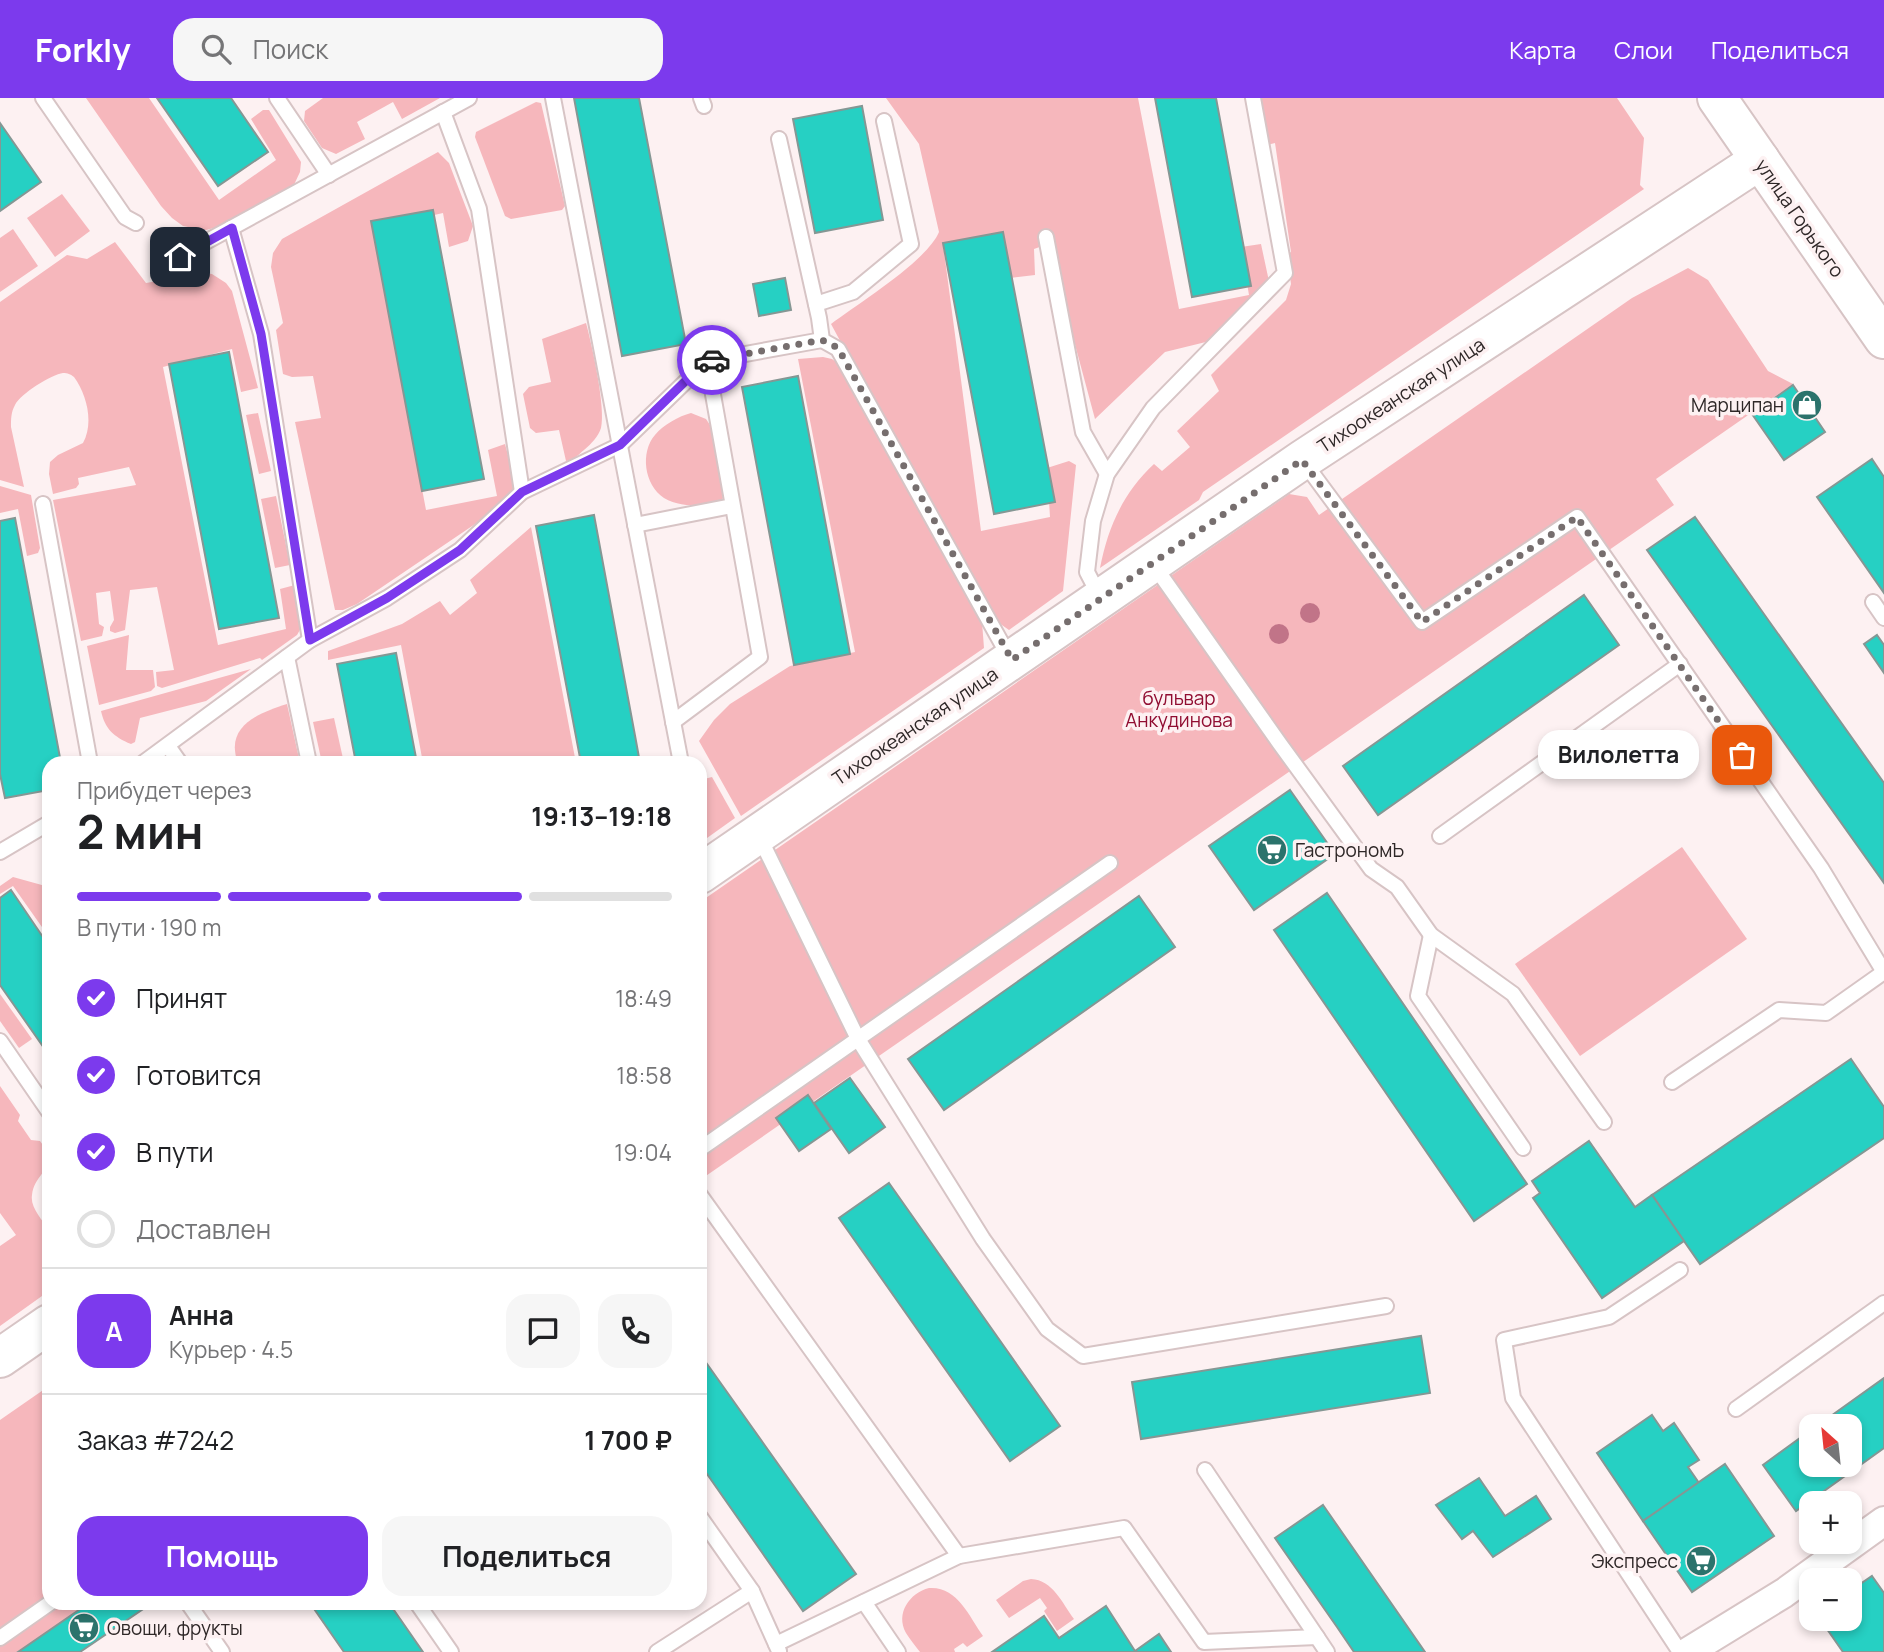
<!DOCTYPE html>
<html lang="ru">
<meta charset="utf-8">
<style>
body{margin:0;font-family:Manrope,sans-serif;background:#f6f6f6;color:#202124;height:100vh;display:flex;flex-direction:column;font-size:26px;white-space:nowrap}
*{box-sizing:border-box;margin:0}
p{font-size:23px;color:#757577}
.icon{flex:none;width:38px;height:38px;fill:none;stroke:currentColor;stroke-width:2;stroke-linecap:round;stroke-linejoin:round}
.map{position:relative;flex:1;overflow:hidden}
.drawer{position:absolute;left:42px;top:658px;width:665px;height:854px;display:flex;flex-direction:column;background:#fff;border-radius:21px;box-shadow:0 4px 10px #0003}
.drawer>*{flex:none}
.needle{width:46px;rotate:333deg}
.fabs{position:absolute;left:1799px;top:1316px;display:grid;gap:14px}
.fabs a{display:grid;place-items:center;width:63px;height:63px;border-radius:14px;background:#fff;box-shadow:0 4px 10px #0003;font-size:35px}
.pin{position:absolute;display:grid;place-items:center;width:60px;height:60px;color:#fff;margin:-30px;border-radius:14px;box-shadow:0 4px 10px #0006}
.courier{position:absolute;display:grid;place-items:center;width:70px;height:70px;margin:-35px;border:5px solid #7c3aed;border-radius:50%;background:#fff;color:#222;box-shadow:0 2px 9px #0007}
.bubble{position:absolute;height:49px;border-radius:21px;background:#fff;box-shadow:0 4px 10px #0003;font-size:23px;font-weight:700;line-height:49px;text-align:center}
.overview em{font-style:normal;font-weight:700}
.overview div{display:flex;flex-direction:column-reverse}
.overview{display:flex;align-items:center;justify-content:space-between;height:119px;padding:0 35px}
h1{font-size:46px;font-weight:700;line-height:52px}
.bar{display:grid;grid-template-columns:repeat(4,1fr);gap:10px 7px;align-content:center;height:84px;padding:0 35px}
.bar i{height:9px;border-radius:5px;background:#e0e0e0}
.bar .current{background:#7c3aed}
.bar p{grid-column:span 4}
.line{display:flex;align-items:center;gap:18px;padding:0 35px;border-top:2px solid #e0e0e0}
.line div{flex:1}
.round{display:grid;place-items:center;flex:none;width:74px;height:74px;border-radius:21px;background:#f6f6f6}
ol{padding:0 35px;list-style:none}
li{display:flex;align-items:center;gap:21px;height:77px}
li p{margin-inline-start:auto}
li .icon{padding:7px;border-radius:50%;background:#7c3aed;color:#fff;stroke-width:4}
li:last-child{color:#757577}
li i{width:38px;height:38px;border:4px solid #e0e0e0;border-radius:50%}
.cta{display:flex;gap:14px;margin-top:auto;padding:14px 35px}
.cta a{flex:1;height:80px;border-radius:21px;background:#7c3aed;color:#fff;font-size:28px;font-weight:700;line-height:80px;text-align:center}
.cta a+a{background:#f6f6f6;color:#202124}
header{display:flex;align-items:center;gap:42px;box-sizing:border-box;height:98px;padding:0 35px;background:#7c3aed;color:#fff}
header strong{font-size:33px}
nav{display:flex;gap:38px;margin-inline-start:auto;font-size:24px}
.search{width:490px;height:63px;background:#f6f6f6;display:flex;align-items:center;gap:18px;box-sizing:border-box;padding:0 24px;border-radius:21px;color:#757577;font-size:26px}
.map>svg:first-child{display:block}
</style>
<header>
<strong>Forkly</strong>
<div class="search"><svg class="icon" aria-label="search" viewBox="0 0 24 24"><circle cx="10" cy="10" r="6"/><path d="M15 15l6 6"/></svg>Поиск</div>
<nav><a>Карта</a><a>Слои</a><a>Поделиться</a></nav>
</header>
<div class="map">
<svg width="1884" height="1554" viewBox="0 0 1884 1554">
<rect width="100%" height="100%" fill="#fdf1f2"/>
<g fill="#f6b7bc">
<polygon points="86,0 149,0 219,102 276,62 251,21 263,12 269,12 301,64 300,74 292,91 218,129 206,132 193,130 183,128 172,120 161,108"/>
<polygon points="323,0 440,0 402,21 393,4 357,24 365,41 336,56 322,50 304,23 305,13"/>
<path d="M886,0H1138L1179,211L1249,197L1241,149L1261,146L1270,188L1214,242L1165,254L1095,321L1048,146L1034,151L1035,177L1010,180L1001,136L943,146L981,433L1050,419L1047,370L1069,363L1076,367L1063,493L1009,532L989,518L831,226C859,205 927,163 939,134L919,46Z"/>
<path d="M1255,0H1617L1644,40L1640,87L1644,91L1203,394L1199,402L1100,470C1108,429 1123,395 1154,366L1162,373L1190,349L1177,333L1219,293L1211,277L1286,202L1291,186L1287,156L1291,154L1275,45L1264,48Z"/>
<polygon points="536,4 541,5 565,108 562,112 511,121 505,118 475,39 476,34"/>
<polygon points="438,54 449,65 473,128 468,143 449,149 443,115 373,131 426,412 497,398 488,352 505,346 517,391 515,399 357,506 343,512 335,512 295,324 321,320 313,278 292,279 283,276 276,232 283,225 271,169 273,155 282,141"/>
<polygon points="62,96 90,133 55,159 27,120"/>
<polygon points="13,131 38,168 0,194 0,140"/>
<path d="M115,144L146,185L204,175L212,176L226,185L232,193L258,290L241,294L232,251L163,269L218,547L286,531L280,491L295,487L301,530L297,537L262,562L260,560L162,590L157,588L156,574L174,572L157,489L130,492L125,532L115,535L110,533V529L114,522L110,493L96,495L99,526L104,529L102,538L81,543L53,402L136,387L129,369L78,380L79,386L76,390L53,396L49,376L50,364L58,357L83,345C94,325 87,297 74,279C70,276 68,275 63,275C52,276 20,296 15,307C11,314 11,321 11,329L24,389L0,382V204L67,157L87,161Z"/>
<polygon points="1688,170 1708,182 1768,273 1793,286 1656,381 1674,407 700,1082 700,804 1289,396 1307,399 1319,417 1632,200"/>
<path d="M586,225C592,247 606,310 601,330C598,339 592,345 584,352C578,357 574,362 566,363L559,332L536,335L530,330L523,296L529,289L551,284L542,241Z"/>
<polygon points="823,259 832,261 843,269 982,524 984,550 741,718 699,643 714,622 730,606 790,568 855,554 798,261"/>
<polygon points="258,315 271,373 259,376 246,317"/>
<path d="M691,315L706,321L712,330L723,400C719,410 710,409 700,408C688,407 675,407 664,400C644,387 640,354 655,337C663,327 679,318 691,315Z"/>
<polygon points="0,388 31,397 40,450 38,455 27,458 18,411 0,415"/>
<polygon points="276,398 290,467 275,470 261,401"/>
<polygon points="531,429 576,665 423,665 401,547 328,562 328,553 402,526 440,503 450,517 477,495 470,482"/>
<polygon points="129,537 126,572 153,572 155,589 151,593 99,607 87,548"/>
<path d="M251,571L206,603L140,620L135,644L131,646C114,639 105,631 101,613Z"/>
<path d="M287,606L300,665H238C224,628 259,615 287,606Z"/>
<polygon points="334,620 344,665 322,665 313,624"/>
<polygon points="712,679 735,720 700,745 700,682"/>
<polygon points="1682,749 1747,841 1580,958 1515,866"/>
<polygon points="13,779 49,789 49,839 13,788 0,796 0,788"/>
<polygon points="0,896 32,941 19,950 0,923"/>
<path d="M0,988L20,1017L18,1023L31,1042L40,1043C62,1071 35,1072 32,1097C30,1110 42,1120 48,1132C53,1145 49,1178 49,1193L0,1228V1148L16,1137L0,1115Z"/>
<polygon points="49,1288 49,1505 89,1505 19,1554 0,1554 0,1322"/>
<path d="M1031,1481C1053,1482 1062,1505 1074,1521L1057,1533L1044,1513L1047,1510L1040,1500L1009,1520L996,1502L1023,1483Z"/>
<path d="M929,1490C957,1488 969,1518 983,1538L967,1549L963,1545L954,1551L955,1554H920C915,1548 910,1541 906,1535C895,1515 910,1495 929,1490Z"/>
</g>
<g fill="#26d0c3" stroke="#859794" stroke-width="2">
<polygon points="157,0 231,0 268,54 218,88"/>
<polygon points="574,0 639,0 686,246 622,258"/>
<polygon points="1155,0 1216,0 1251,188 1192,199"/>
<polygon points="862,8 883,122 815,135 793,21"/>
<polygon points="0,25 41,84 0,113"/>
<polygon points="433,112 484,381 422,393 371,123"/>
<polygon points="1003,134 1055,404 994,416 943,145"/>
<polygon points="785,180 791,212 759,218 753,186"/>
<polygon points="229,254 279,520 219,531 169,266"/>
<polygon points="798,278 850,556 794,567 742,289"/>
<polygon points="1793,287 1825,334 1784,362 1752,316"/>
<polygon points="1872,361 1884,379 1884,495 1817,399"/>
<polygon points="594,417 636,643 640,665 581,665 536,428"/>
<polygon points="1695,419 1884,685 1884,785 1647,452"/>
<polygon points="15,420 61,665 49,665 49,692 5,700 0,676 0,423"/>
<polygon points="1584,497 1619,547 1378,717 1343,668"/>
<polygon points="1877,537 1884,547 1884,575 1864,546"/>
<polygon points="396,555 417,665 356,665 337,566"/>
<polygon points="1290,692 1335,756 1254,812 1209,748"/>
<polygon points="11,792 49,848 49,957 0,887 0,800"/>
<polygon points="1327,795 1527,1086 1474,1123 1274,832"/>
<polygon points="1139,798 1175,849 944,1012 908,961"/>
<polygon points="1851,961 1884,1009 1884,1040 1700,1166 1652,1097"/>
<polygon points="850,980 885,1029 849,1055 814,1005"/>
<polygon points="808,997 831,1031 799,1053 776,1020"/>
<polygon points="1589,1043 1635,1109 1652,1097 1684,1143 1602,1200 1533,1100 1540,1095 1532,1083"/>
<polygon points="889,1085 1060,1328 1010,1363 839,1120"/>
<polygon points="1421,1238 1430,1295 1141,1341 1132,1284"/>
<polygon points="700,1256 856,1476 803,1513 700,1366"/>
<polygon points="1884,1280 1884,1350 1796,1413 1763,1367 1811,1332 1811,1367 1850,1367 1850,1328 1817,1328"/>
<polygon points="1652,1317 1663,1333 1674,1325 1699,1362 1688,1369 1699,1385 1643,1423 1597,1355"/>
<polygon points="1725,1366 1774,1438 1692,1494 1643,1423"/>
<polygon points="1479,1380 1505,1418 1536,1398 1551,1421 1493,1459 1473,1433 1462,1441 1436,1407"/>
<polygon points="1323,1407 1425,1554 1354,1554 1337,1529 1275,1440"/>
<polygon points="1872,1478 1884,1495 1884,1554 1843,1554 1820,1521 1850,1521 1850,1493"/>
<polygon points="89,1505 152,1505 80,1554 18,1554"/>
<polygon points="310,1505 389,1505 423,1554 344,1554"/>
<polygon points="1106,1508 1135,1553 1159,1536 1171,1554 992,1554 1044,1518 1059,1540"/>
</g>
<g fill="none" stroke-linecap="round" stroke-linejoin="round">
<g stroke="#d7c4c5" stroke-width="18">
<g id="lane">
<polyline points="43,0 125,119 136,125"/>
<polyline points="277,0 329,77"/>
<polyline points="553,0 681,665"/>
<polyline points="701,0 704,8"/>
<polyline points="443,14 479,111 522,394"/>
<polyline points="779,41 819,220 822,242 838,251 1011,562"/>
<polyline points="231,130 261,236 310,542"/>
<polyline points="1046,139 1083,334 1107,376"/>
<polyline points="180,158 469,0"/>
<polyline points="816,206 853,194 911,146 884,23"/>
<polyline points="1303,363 1422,524 1577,419 1821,770 1884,874"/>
<polyline points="43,406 90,665"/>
<polyline points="635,427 732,408"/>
<polyline points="1153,466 1280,646 1371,771 1397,789 1431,837 1513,896 1604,1024"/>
<polyline points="1100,499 1087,474 1093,423 1107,376 1153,310 1285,175 1253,0"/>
<polyline points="1873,504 1884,520"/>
<polyline points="287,559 309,665"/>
<polyline points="673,624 760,559 707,263"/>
<polyline points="168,648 180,665"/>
<polyline points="143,665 310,542 387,500 460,452 522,394 620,347 707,263 822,242"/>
<polyline points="759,738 858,941 983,1141 1047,1231 1083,1258 1386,1208"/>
<polyline points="1440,738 1680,566"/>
<polyline points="0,754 49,725"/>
<polyline points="1431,837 1418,898 1523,1050"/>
<polyline points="0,943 49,1014"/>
<polyline points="1672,984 1779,912 1826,915 1884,874"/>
<polyline points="700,1051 1110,765"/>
<polyline points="700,1097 959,1458"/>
<polyline points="1680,1172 1609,1219 1504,1242 1513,1300 1680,1554"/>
<polyline points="1736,1311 1884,1205"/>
<polyline points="1205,1372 1327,1554"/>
<polyline points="700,1419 752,1493 779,1553"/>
<polyline points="864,1504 898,1554"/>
<polyline points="188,1505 222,1554"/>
<polyline points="417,1505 451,1554"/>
<polyline points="0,1540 50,1505"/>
<polyline points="776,1546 959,1458 1124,1430 1204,1544 1317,1539"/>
<polyline points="657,1554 752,1493"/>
</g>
</g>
<g stroke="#d7c4c5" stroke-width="32">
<polyline id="street" points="1688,1554 1784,1495 1884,1423"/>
</g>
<g stroke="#d7c4c5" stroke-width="42">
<g id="secondary">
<polyline points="1717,0 1884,241"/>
<polyline points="700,776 1302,362 1760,62"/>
<polyline points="0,1260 49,1226"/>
</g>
</g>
<use href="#lane" stroke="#fff" stroke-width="14"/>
<use href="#street" stroke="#fff" stroke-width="28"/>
<use href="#secondary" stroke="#fff" stroke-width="38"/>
</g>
<g fill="#c17488">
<circle cx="1310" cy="515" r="10"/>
<circle cx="1279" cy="536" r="10"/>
</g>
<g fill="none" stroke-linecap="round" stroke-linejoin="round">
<polyline stroke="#766e6e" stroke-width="7" stroke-dasharray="0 12.6" points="712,262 822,242 838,250 1012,562 1302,362 1422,524 1577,419 1742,657"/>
<polyline stroke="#7c3aed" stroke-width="9" points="180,159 232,130 261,236 310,542 387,500 460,452 522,394 620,347 706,263 712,262"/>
</g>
<defs>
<g id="shop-disc" transform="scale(1.575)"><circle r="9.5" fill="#2b736c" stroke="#fdf1f2"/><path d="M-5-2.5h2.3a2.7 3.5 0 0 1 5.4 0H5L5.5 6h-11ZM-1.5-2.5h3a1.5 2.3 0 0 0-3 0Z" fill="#fff"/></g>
<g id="supermarket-disc" transform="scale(1.575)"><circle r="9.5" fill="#2b736c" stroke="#fdf1f2"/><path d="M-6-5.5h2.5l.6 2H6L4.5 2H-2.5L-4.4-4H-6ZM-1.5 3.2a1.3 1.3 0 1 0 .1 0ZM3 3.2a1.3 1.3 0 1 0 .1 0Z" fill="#fff"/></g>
</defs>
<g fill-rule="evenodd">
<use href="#shop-disc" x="1807" y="307"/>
<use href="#supermarket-disc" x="1272" y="752"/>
<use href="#supermarket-disc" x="1701" y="1463"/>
<use href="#supermarket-disc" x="84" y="1530"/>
</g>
<g text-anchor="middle" stroke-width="7" stroke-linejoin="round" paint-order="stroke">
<g font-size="19" fill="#2e2727" stroke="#fdf1f2">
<text transform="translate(1800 120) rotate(55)" y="7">улица Горького</text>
<text transform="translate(1401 297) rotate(-33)" y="7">Тихоокеанская улица</text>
<text transform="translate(915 628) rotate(-34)" y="7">Тихоокеанская улица</text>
</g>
<g font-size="19" fill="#2e2727" stroke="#fdf1f2" text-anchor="end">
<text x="1784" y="314">Марципан</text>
<text x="1295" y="759" text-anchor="start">ГастрономЪ</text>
<text x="1678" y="1470">Экспресс</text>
<text x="107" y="1537" text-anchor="start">Овощи, фрукты</text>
</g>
<g font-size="19" fill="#900d31" stroke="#fdf1f2">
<text x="1179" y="607">бульвар<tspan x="1179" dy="22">Анкудинова</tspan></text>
</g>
</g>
</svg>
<div class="fabs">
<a><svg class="needle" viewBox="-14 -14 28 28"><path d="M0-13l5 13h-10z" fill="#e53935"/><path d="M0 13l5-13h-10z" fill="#757577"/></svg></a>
<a>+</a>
<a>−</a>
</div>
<div class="pin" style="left:1742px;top:657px;background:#ea580c"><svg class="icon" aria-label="bag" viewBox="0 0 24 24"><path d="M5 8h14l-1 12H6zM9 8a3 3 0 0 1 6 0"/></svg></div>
<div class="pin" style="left:180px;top:159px;background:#1f2937"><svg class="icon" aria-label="home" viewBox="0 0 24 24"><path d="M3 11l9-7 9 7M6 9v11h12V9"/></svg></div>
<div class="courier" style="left:712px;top:262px"><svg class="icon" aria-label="car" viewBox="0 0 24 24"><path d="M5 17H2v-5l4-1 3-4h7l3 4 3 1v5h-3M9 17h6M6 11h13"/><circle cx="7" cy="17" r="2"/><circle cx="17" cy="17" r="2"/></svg></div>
<div class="bubble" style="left:1538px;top:632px;width:161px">Вилолетта</div>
<section class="drawer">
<div class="overview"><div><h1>2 мин</h1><p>Прибудет через</p></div><em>19:13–19:18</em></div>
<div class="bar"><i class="current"></i><i class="current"></i><i class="current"></i><i></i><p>В пути · 190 m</p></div>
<ol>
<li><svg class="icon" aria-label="check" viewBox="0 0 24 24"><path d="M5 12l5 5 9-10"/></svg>Принят<p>18:49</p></li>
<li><svg class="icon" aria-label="check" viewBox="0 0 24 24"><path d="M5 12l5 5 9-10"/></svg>Готовится<p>18:58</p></li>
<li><svg class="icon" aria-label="check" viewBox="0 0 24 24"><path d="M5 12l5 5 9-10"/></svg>В пути<p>19:04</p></li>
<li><i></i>Доставлен</li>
</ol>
<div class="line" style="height:126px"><b class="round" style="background:#7c3aed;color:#fff">А</b><div><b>Анна</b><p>Курьер · 4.5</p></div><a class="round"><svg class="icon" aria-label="chat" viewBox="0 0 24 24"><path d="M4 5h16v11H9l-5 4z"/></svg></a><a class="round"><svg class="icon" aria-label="phone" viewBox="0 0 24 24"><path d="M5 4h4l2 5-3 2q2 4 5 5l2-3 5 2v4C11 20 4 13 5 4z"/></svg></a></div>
<div class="line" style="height:91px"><div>Заказ #7242</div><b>1 700 ₽</b></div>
<div class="cta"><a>Помощь</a><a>Поделиться</a></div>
</section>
</div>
